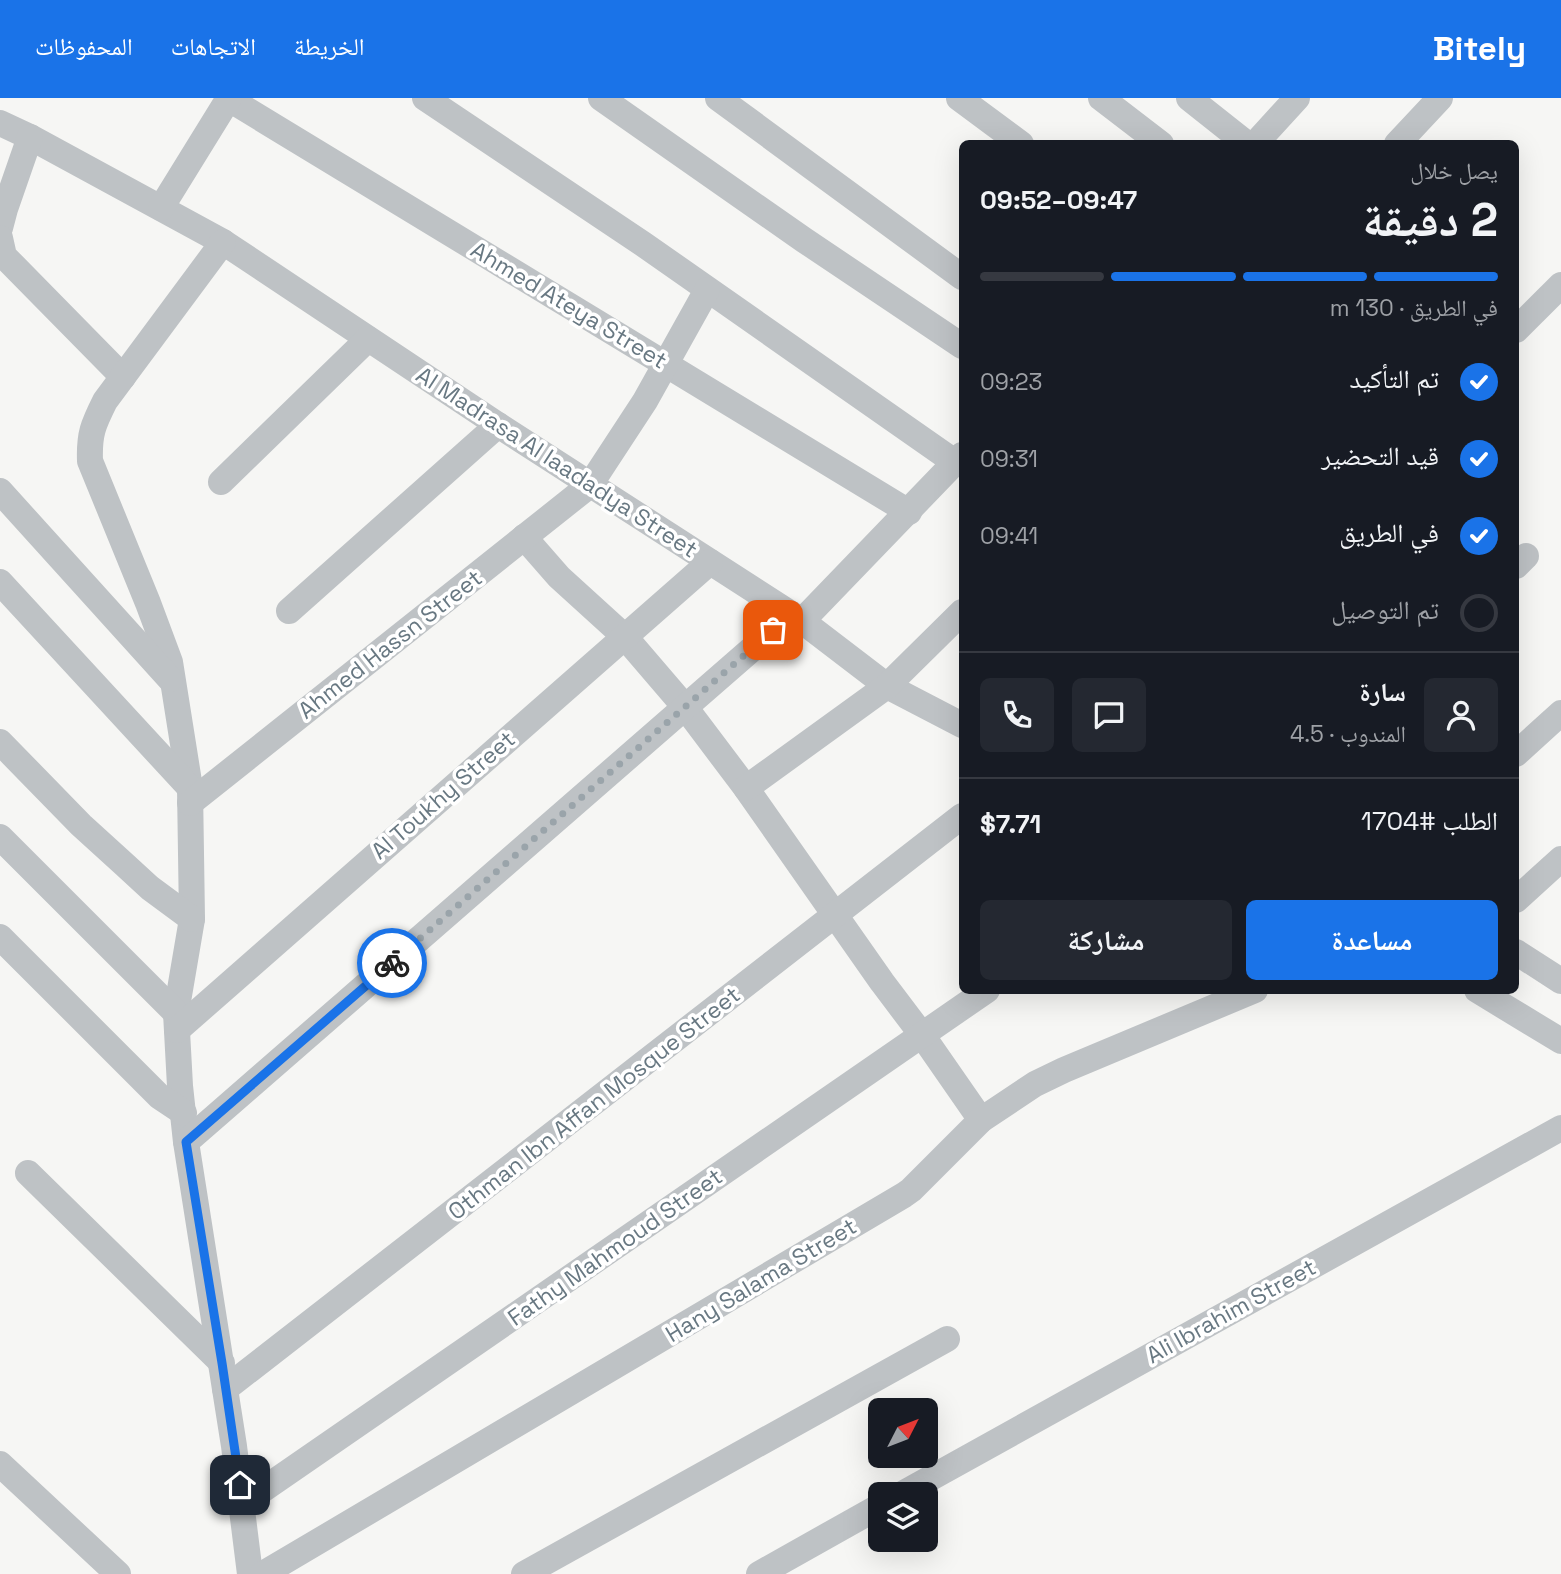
<!DOCTYPE html>
<html lang="ar">
<meta charset="utf-8">
<style>
body{margin:0;font-family:"Space Grotesk","Noto Naskh Arabic",sans-serif;background:#242831;color:#f1f3f6;direction:rtl;height:100vh;display:flex;flex-direction:column;font-size:26px;white-space:nowrap}
*{box-sizing:border-box;margin:0}
p{font-size:23px;color:#9ea1a6}
.icon{flex:none;width:38px;height:38px;fill:none;stroke:currentColor;stroke-width:2;stroke-linecap:round;stroke-linejoin:round}
.map{position:relative;flex:1;overflow:hidden;direction:ltr}
.panel{position:absolute;left:959px;top:42px;width:560px;height:854px;display:flex;flex-direction:column;background:#171b24;border-radius:10px;box-shadow:0 7px 28px #0002;direction:rtl}
.panel>*{flex:none}
.needle{width:46px;rotate:48deg}
.fabs{position:absolute;left:868px;top:1300px;display:grid;gap:14px}
.fabs a{display:grid;place-items:center;width:70px;height:70px;border-radius:10px;background:#171b24;box-shadow:0 7px 28px #0002;font-size:35px}
.pin{position:absolute;display:grid;place-items:center;width:60px;height:60px;color:#fff;margin:-30px;border-radius:14px;box-shadow:0 4px 10px #0006}
.courier{position:absolute;display:grid;place-items:center;width:70px;height:70px;margin:-35px;border:5px solid #1a73e8;border-radius:50%;background:#fff;color:#222;box-shadow:0 2px 9px #0007}
.headline em{font-style:normal;font-weight:800}
.headline div{display:flex;flex-direction:column-reverse}
.headline{display:flex;align-items:center;justify-content:space-between;height:119px;padding:0 21px}
h1{font-size:46px;font-weight:800;line-height:52px}
.bar{display:grid;grid-template-columns:repeat(4,1fr);gap:10px 7px;align-content:center;height:84px;padding:0 21px}
.bar i{height:9px;border-radius:5px;background:#363941}
.bar .current{background:#1a73e8}
.bar p{grid-column:span 4}
.line{display:flex;align-items:center;gap:18px;padding:0 21px;border-top:2px solid #363941}
.line div{flex:1}
.round{display:grid;place-items:center;flex:none;width:74px;height:74px;border-radius:10px;background:#242831}
ol{padding:0 21px;list-style:none}
li{display:flex;align-items:center;gap:21px;height:77px}
li p{margin-inline-start:auto}
li .icon{padding:7px;border-radius:50%;background:#1a73e8;color:#fff;stroke-width:4}
li:last-child{color:#9ea1a6}
li i{width:38px;height:38px;border:4px solid #363941;border-radius:50%}
.primary-button{display:flex;gap:14px;margin-top:auto;padding:14px 21px}
.primary-button a{flex:1;height:80px;border-radius:10px;background:#1a73e8;color:#fff;font-size:28px;font-weight:800;line-height:80px;text-align:center}
.primary-button a+a{background:#242831;color:#f1f3f6}
header{display:flex;align-items:center;gap:42px;box-sizing:border-box;height:98px;padding:0 35px;background:#1a73e8;color:#fff}
header strong{font-size:33px}
nav{display:flex;gap:38px;margin-inline-start:auto;font-size:24px}
.map>svg:first-child{display:block}
</style>
<header>
<strong>Bitely</strong>
<nav><a>الخريطة</a><a>الاتجاهات</a><a>المحفوظات</a></nav>
</header>
<div class="map">
<svg width="1561" height="1476" viewBox="0 0 1561 1476">
<rect width="100%" height="100%" fill="#f6f6f4"/>
<g fill="none" stroke-linecap="round" stroke-linejoin="round">
<g stroke="#bec2c5" stroke-width="26">
<polyline points="425,0 643,146 956,365"/>
<polyline points="601,0 804,142 962,248"/>
<polyline points="718,0 962,179"/>
<polyline points="959,0 1021,46"/>
<polyline points="1101,0 1161,46"/>
<polyline points="1189,0 1247,46"/>
<polyline points="229,1 909,414"/>
<polyline points="0,25 30,39 223,144 498,327 802,523 887,588 962,627"/>
<polyline points="1255,46 1297,0"/>
<polyline points="1397,46 1440,0"/>
<polyline points="161,110 229,0"/>
<polyline points="0,130 5,111 30,39"/>
<polyline points="0,140 4,158 123,279"/>
<path d="M223,144L105,303C93,327 89,336 90,363L148,505L170,564L190,690L192,821L176,915L180,988L186,1044L234,1348L250,1476"/>
<polyline points="1516,232 1561,187"/>
<polyline points="221,384 368,241"/>
<polyline points="0,393 170,581"/>
<polyline points="524,439 559,479 625,539 685,609 746,690 882,884 922,937 981,1022"/>
<polyline points="1516,468 1526,458"/>
<polyline points="0,484 190,690"/>
<polyline points="289,513 498,327"/>
<polyline points="802,523 962,357"/>
<polyline points="0,644 81,727 125,767 150,790 192,821"/>
<polyline points="1516,656 1561,615"/>
<polyline points="746,690 887,588 962,514"/>
<polyline points="190,705 590,387 645,303 707,192"/>
<polyline points="0,739 176,915"/>
<polyline points="1516,802 1561,761"/>
<polyline points="0,839 160,999 184,1015"/>
<polyline points="1516,854 1561,883"/>
<polyline points="1477,892 1561,943"/>
<polyline points="177,932 710,464"/>
<polyline points="186,1044 791,517"/>
<polyline points="28,1075 222,1265"/>
<polyline points="225,1291 962,718"/>
<polyline points="0,1366 118,1476"/>
<polyline points="902,1396 1561,1030"/>
<polyline points="242,1406 987,892"/>
<polyline points="263,1476 904,1097 911,1092 981,1022 1035,986 1064,972 1255,892"/>
<polyline points="524,1476 947,1241"/>
<polyline points="759,1476 880,1408"/>
</g>
</g>
<g fill="none" stroke-linecap="round" stroke-linejoin="round">
<polyline stroke="#9aa4aa" stroke-width="7" stroke-dasharray="0 12.6" points="392,865 773,532"/>
<polyline stroke="#1a73e8" stroke-width="9" points="240,1387 222,1265 186,1044 392,865"/>
</g>
<g text-anchor="middle" stroke-width="7" stroke-linejoin="round" paint-order="stroke">
<g font-size="23" fill="#687882" stroke="#fff">
<text transform="translate(569 207) rotate(31)" y="8">Ahmed Ateya Street</text>
<text transform="translate(557 364) rotate(33)" y="8">Al Madrasa Al Iaadadya Street</text>
<text transform="translate(390 546) rotate(-38)" y="8">Ahmed Hassn Street</text>
<text transform="translate(443 697) rotate(-41)" y="8">Al Toukhy Street</text>
<text transform="translate(594 1005) rotate(-38)" y="8">Othman Ibn Affan Mosque Street</text>
<text transform="translate(615 1149) rotate(-35)" y="8">Fathy Mahmoud Street</text>
<text transform="translate(761 1182) rotate(-31)" y="8">Hany Salama Street</text>
<text transform="translate(1231 1213) rotate(-29)" y="8">Ali Ibrahim Street</text>
</g>
</g>
</svg>
<div class="fabs">
<a><svg class="needle" viewBox="-14 -14 28 28"><path d="M0-13l5 13h-10z" fill="#e53935"/><path d="M0 13l5-13h-10z" fill="#9ea1a6"/></svg></a>
<a><svg class="icon" aria-label="layers" viewBox="0 0 24 24"><path d="M12 4l9 5-9 5-9-5zM3 14l9 5 9-5"/></svg></a>
</div>
<div class="pin" style="left:773px;top:532px;background:#ea580c"><svg class="icon" aria-label="bag" viewBox="0 0 24 24"><path d="M5 8h14l-1 12H6zM9 8a3 3 0 0 1 6 0"/></svg></div>
<div class="pin" style="left:240px;top:1387px;background:#1f2937"><svg class="icon" aria-label="home" viewBox="0 0 24 24"><path d="M3 11l9-7 9 7M6 9v11h12V9"/></svg></div>
<div class="courier" style="left:392px;top:865px"><svg class="icon" aria-label="bike" viewBox="0 0 24 24"><circle cx="6" cy="16" r="4"/><circle cx="18" cy="16" r="4"/><path d="M6 16l4-8h5l3 8M10 8l3 8H6M13 5h3"/></svg></div>
<section class="panel">
<div class="headline"><div><h1>2 دقيقة</h1><p>يصل خلال</p></div><em>09:47–09:52</em></div>
<div class="bar"><i class="current"></i><i class="current"></i><i class="current"></i><i></i><p>في الطريق · 130 m</p></div>
<ol>
<li><svg class="icon" aria-label="check" viewBox="0 0 24 24"><path d="M5 12l5 5 9-10"/></svg>تم التأكيد<p>09:23</p></li>
<li><svg class="icon" aria-label="check" viewBox="0 0 24 24"><path d="M5 12l5 5 9-10"/></svg>قيد التحضير<p>09:31</p></li>
<li><svg class="icon" aria-label="check" viewBox="0 0 24 24"><path d="M5 12l5 5 9-10"/></svg>في الطريق<p>09:41</p></li>
<li><i></i>تم التوصيل</li>
</ol>
<div class="line" style="height:126px"><a class="round"><svg class="icon" aria-label="person" viewBox="0 0 24 24"><circle cx="12" cy="8" r="4"/><path d="M4 21q1-7 8-7t8 7"/></svg></a><div><b>سارة</b><p>المندوب · 4.5</p></div><a class="round"><svg class="icon" aria-label="chat" viewBox="0 0 24 24"><path d="M4 5h16v11H9l-5 4z"/></svg></a><a class="round"><svg class="icon" aria-label="phone" viewBox="0 0 24 24"><path d="M5 4h4l2 5-3 2q2 4 5 5l2-3 5 2v4C11 20 4 13 5 4z"/></svg></a></div>
<div class="line" style="height:91px"><div>الطلب #1704</div><b>$7.71</b></div>
<div class="primary-button"><a>مساعدة</a><a>مشاركة</a></div>
</section>
</div>
